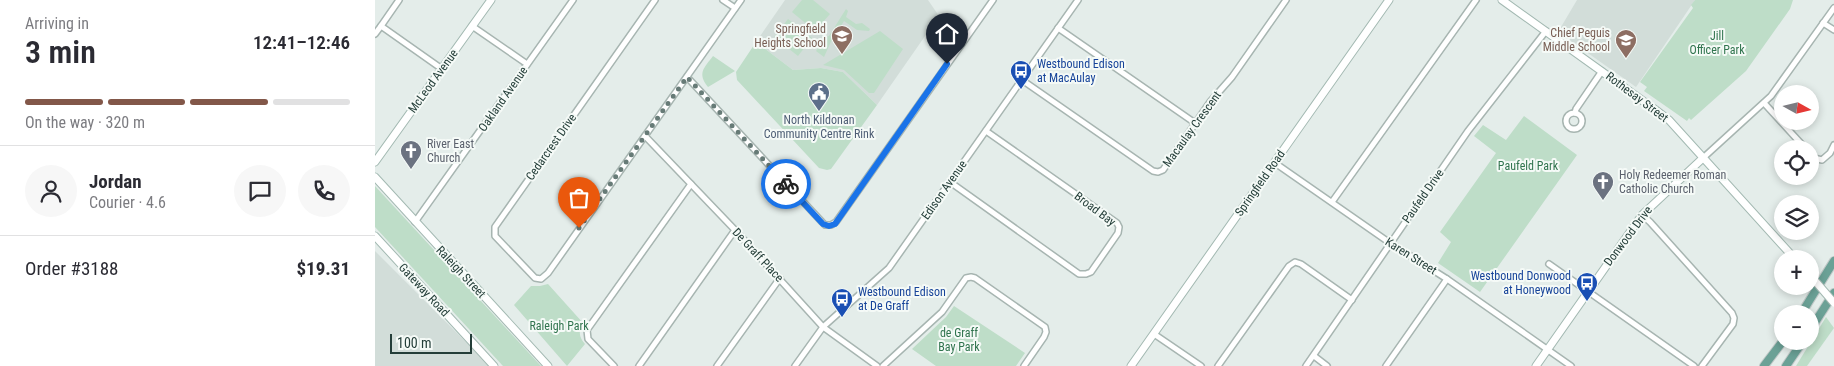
<!DOCTYPE html>
<meta charset="utf-8">
<style>
body{margin:0;font-family:"Roboto Condensed",sans-serif;background:#f7f7f7;color:#2b2b33;height:100vh;display:flex;flex-direction:column;font-size:19px;white-space:nowrap}
*{box-sizing:border-box;margin:0}
p{font-size:16px;color:#7c7c81}
.icon{flex:none;width:28px;height:28px;fill:none;stroke:currentColor;stroke-width:2;stroke-linecap:round;stroke-linejoin:round}
.map{position:relative;flex:1;overflow:hidden}
.details{display:flex;flex-direction:column;background:#fff;width:375px}
.details>*{flex:none}
.needle{width:32px;rotate:98deg}
.fabs{position:absolute;left:1399px;top:85px;display:grid;gap:10px}
.fabs a{display:grid;place-items:center;width:45px;height:45px;border-radius:50%;background:#fff;box-shadow:0 2px 8px #0003;font-size:25px}
.scale{position:absolute;left:15px;bottom:12px;width:82px;box-sizing:border-box;padding-left:5px;border:2px solid #243e39;border-top:0;font-size:14px;line-height:18px;white-space:nowrap;color:#243e39;-webkit-text-stroke:4px #f5faf7;paint-order:stroke}
.pin{position:absolute;display:grid;place-items:center;width:42px;height:42px;color:#fff;margin:-51px -21px;border-radius:50% 50% 50% 0;rotate:-45deg;box-shadow:0 0 5px #0007}
.pin .icon{rotate:45deg}
.courier{position:absolute;display:grid;place-items:center;width:50px;height:50px;margin:-25px;border:4px solid #1a73e8;border-radius:50%;background:#fff;color:#222;box-shadow:0 1px 6px #0007}
.overview em{font-style:normal;font-weight:600}
.overview div{display:flex;flex-direction:column-reverse}
.overview{display:flex;align-items:center;justify-content:space-between;height:85px;padding:0 25px}
h1{font-size:32px;font-weight:600;line-height:38px}
.bar{display:grid;grid-template-columns:repeat(4,1fr);gap:8px 5px;align-content:center;height:60px;padding:0 25px}
.bar i{height:6px;border-radius:4px;background:#e1e1e2}
.bar .selected{background:#825749}
.bar p{grid-column:span 4}
.line{display:flex;align-items:center;gap:12px;padding:0 25px;border-top:1px solid #e1e1e2}
.line div{flex:1}
.round{display:grid;place-items:center;flex:none;width:52px;height:52px;border-radius:26px;background:#f7f7f7}
main{display:flex;flex:1;min-height:0}
.map>svg:first-child{display:block}
</style>
<main>
<section class="details">
<div class="overview"><div><h1>3 min</h1><p>Arriving in</p></div><em>12:41–12:46</em></div>
<div class="bar"><i class="selected"></i><i class="selected"></i><i class="selected"></i><i></i><p>On the way · 320 m</p></div>
<div class="line" style="height:90px"><a class="round"><svg class="icon" aria-label="person" viewBox="0 0 24 24"><circle cx="12" cy="8" r="4"/><path d="M4 21q1-7 8-7t8 7"/></svg></a><div><b>Jordan</b><p>Courier · 4.6</p></div><a class="round"><svg class="icon" aria-label="chat" viewBox="0 0 24 24"><path d="M4 5h16v11H9l-5 4z"/></svg></a><a class="round"><svg class="icon" aria-label="phone" viewBox="0 0 24 24"><path d="M5 4h4l2 5-3 2q2 4 5 5l2-3 5 2v4C11 20 4 13 5 4z"/></svg></a></div>
<div class="line" style="height:65px"><div>Order #3188</div><b>$19.31</b></div>
</section>
<div class="map">
<svg width="1459" height="366" viewBox="0 0 1459 366">
<rect width="100%" height="100%" fill="#e4edea"/>
<g fill="#d2ddd9">
<polygon points="410,0 553,0 564,16 502,105 468,72 446,68 418,70 381,42"/>
<polygon points="1202,0 1320,0 1261,87 1183,32"/>
<polygon points="0,251 115,366 0,366"/>
</g>
<g fill="#beddc8">
<polygon points="427,0 438,0 455,14 440,31 417,12"/>
<polygon points="1320,0 1418,0 1415,9 1371,71 1316,120 1314,118 1312,121 1269,91 1272,87 1265,82 1318,8 1316,5"/>
<polygon points="471,9 473,11 471,17 481,24 487,23 495,29 494,31 482,30 469,21 464,29 464,32 459,35 449,57 441,51 451,37 454,36"/>
<polygon points="413,19 437,38 423,56 399,37"/>
<polygon points="505,31 528,49 499,93 494,93 469,70 448,65"/>
<polygon points="381,42 418,70 446,68 468,72 502,105 456,169 452,170 444,168 362,80 361,72"/>
<path d="M338,56L360,71L333,87C322,73 329,68 338,56Z"/>
<polygon points="1149,116 1202,155 1105,292 1063,263 1076,242 1065,232 1121,153 1099,136 1108,125 1131,140"/>
<polygon points="0,186 166,366 128,366 0,227"/>
<path d="M173,284L208,323C203,331 204,337 210,344L192,366L139,305L156,286H165Z"/>
<polygon points="579,306 650,353 641,366 561,366 537,349 571,317"/>
<polygon points="1451,317 1459,328 1432,366 1421,366"/>
</g>
<g fill="none" stroke-linecap="round" stroke-linejoin="round">
<g stroke="#a7b5b1" stroke-width="8">
<g id="street">
<polyline points="24,0 6,26 67,69"/>
<polyline points="280,0 120,227 120,236 160,278 166,279 173,273 366,0"/>
<polyline points="348,0 360,8"/>
<polyline points="1448,23 1459,30"/>
<polyline points="97,26 152,64"/>
<polyline points="683,28 820,123"/>
<polyline points="0,34 6,26"/>
<polyline points="312,77 447,222 450,225 456,225 461,222 618,0"/>
<polyline points="647,80 778,171 783,172 788,170 835,102 857,77 911,0"/>
<polyline points="1389,103 1431,149"/>
<polyline points="1200,113 1201,109 1227,71"/>
<circle cx="1199" cy="121" r="8"/>
<polyline points="270,136 360,230 448,327 502,366"/>
<polyline points="1435,153 1439,158 1447,160 1455,153 1459,145"/>
<polyline points="1328,158 1396,96 1459,8"/>
<polyline points="900,163 1015,243 1072,279 1196,366"/>
<polyline points="575,182 704,274 711,274 716,272 743,233 744,227 742,223 611,131"/>
<polyline points="957,202 1101,0"/>
<polyline points="1267,215 1275,222 1357,313 1359,318 1358,324 1327,366"/>
<polyline points="40,222 198,0"/>
<polyline points="1174,264 1319,366"/>
<polyline points="779,334 826,366"/>
<polyline points="939,356 952,366"/>
<polyline points="239,366 213,339 212,330 316,184"/>
<polyline points="264,366 360,230"/>
<polyline points="342,366 405,278"/>
<polyline points="420,366 448,327 514,268 703,0"/>
<polyline points="508,366 567,312 591,278 596,277 600,278 670,327 671,332 669,337 649,366"/>
<polyline points="843,366 914,266 920,262 926,264 977,300"/>
<polyline points="931,366 1093,131 1171,31"/>
<polyline points="1011,366 1072,279"/>
</g>
</g>
<g stroke="#a3b9b2" stroke-width="9">
<g id="secondary">
<polyline points="1127,0 1282,111 1294,120 1420,259"/>
<polyline points="0,162 116,0"/>
<polyline points="0,177 173,366"/>
<polyline points="0,236 119,366"/>
<polyline points="756,366 1014,0"/>
<polyline points="1161,366 1267,215 1328,158"/>
</g>
</g>
<g stroke="#c2c9c8" stroke-width="10">
<g id="primary">
<polyline points="1426,314 1459,261"/>
<polyline points="1435,330 1459,293"/>
<polyline points="1389,366 1408,341"/>
<polyline points="1411,366 1428,341"/>
</g>
</g>
<use href="#street" stroke="#fff" stroke-width="5"/>
<use href="#secondary" stroke="#fff" stroke-width="7"/>
<use href="#primary" stroke="#6ba196" stroke-width="8"/>
<g stroke="#a3b9b2" stroke-width="9" stroke-linecap="butt">
<polyline id="secondary-bridge" points="1435,275 1459,303"/>
</g>
<use href="#secondary-bridge" stroke="#fff" stroke-width="7"/>
</g>
<g fill="none" stroke-linecap="round" stroke-linejoin="round">
<polyline stroke="#677b77" stroke-width="5" stroke-dasharray="0 9" points="204,228 312,77 411,184"/>
<polyline stroke="#1a73e8" stroke-width="6" points="411,184 448,224 454,226 460,224 572,64"/>
</g>
<defs>
<g id="school-pin" transform="scale(1.125)"><path d="M0 17L-7.5 6A9.5 9.5 0 1 1 7.5 6Z" fill="#8d6e63" stroke="#f5faf7"/><path d="M0-5L7-2L0 1L-7-2ZM-4 1L0 2.5L4 1V4Q0 6-4 4Z" fill="#fff"/></g>
<g id="bus-pin" transform="scale(1.125)"><path d="M0 17L-7.5 6A9.5 9.5 0 1 1 7.5 6Z" fill="#1a4fb4" stroke="#f5faf7"/><path d="M-5-6H5V4H4V6H2V4H-2V6H-4V4H-5ZM-3.5-4V0h7V-4ZM-3.5 1.2v1.5H-2V1.2ZM2 1.2v1.5H3.5V1.2Z" fill="#fff"/></g>
<g id="civic-pin" transform="scale(1.125)"><path d="M0 17L-7.5 6A9.5 9.5 0 1 1 7.5 6Z" fill="#5c6f8a" stroke="#f5faf7"/><path d="M-.6-6.5H3V-4.5H.6V-3L4-1V1h2V6H-6V1h2V-1L-.6-3ZM-1.2 2.5V6h2.4V2.5Z" fill="#fff"/></g>
<g id="church-pin" transform="scale(1.125)"><path d="M0 17L-7.5 6A9.5 9.5 0 1 1 7.5 6Z" fill="#6b7280" stroke="#f5faf7"/><path d="M-1.2-6h2.4v3.5h3.3v2.4h-3.3V6h-2.4V-.1h-3.3v-2.4h3.3Z" fill="#fff"/></g>
</defs>
<g fill-rule="evenodd">
<use href="#school-pin" x="467" y="36"/>
<use href="#school-pin" x="1251" y="40"/>
<use href="#bus-pin" x="646" y="71"/>
<use href="#civic-pin" x="444" y="93"/>
<use href="#church-pin" x="36" y="151"/>
<use href="#church-pin" x="1228" y="182"/>
<use href="#bus-pin" x="1212" y="283"/>
<use href="#bus-pin" x="467" y="299"/>
</g>
<g text-anchor="middle" stroke-width="4" stroke-linejoin="round" paint-order="stroke">
<g font-size="12" fill="#785e54" stroke="#f5faf7" text-anchor="end">
<text x="451" y="33">Springfield<tspan x="451" dy="14">Heights School</tspan></text>
<text x="1235" y="37">Chief Peguis<tspan x="1235" dy="14">Middle School</tspan></text>
</g>
<g font-size="12" fill="#30744e" stroke="#f5faf7">
<text x="1342" y="40">Jill<tspan x="1342" dy="14">Officer Park</tspan></text>
<text x="1153" y="170">Paufeld Park</text>
<text x="184" y="330">Raleigh Park</text>
<text x="584" y="337">de Graff<tspan x="584" dy="14">Bay Park</tspan></text>
</g>
<g font-size="12" fill="#164399" stroke="#f5faf7" text-anchor="start">
<text x="662" y="68">Westbound Edison<tspan x="662" dy="14">at MacAulay</tspan></text>
<text x="1196" y="280" text-anchor="end">Westbound Donwood<tspan x="1196" dy="14">at Honeywood</tspan></text>
<text x="483" y="296">Westbound Edison<tspan x="483" dy="14">at De Graff</tspan></text>
</g>
<g font-size="12" fill="#243e39" stroke="#f5faf7">
<text transform="translate(58 81) rotate(-54)" y="4">McLeod Avenue</text>
<text transform="translate(1262 97) rotate(37)" y="4">Rothesay Street</text>
<text transform="translate(128 99) rotate(-55)" y="4">Oakland Avenue</text>
<text transform="translate(817 129) rotate(-54)" y="4">Macaulay Crescent</text>
<text transform="translate(176 147) rotate(-55)" y="4">Cedarcrest Drive</text>
<text transform="translate(885 183) rotate(-55)" y="4">Springfield Road</text>
<text transform="translate(569 190) rotate(-55)" y="4">Edison Avenue</text>
<text transform="translate(1048 196) rotate(-55)" y="4">Paufeld Drive</text>
<text transform="translate(720 209) rotate(37)" y="4">Broad Bay</text>
<text transform="translate(1253 236) rotate(-53)" y="4">Donwood Drive</text>
<text transform="translate(383 255) rotate(47)" y="4">De Graff Place</text>
<text transform="translate(1036 256) rotate(32)" y="4">Karen Street</text>
<text transform="translate(86 272) rotate(47)" y="4">Raleigh Street</text>
<text transform="translate(49 290) rotate(47)" y="4">Gateway Road</text>
</g>
<g font-size="12" fill="#4e5e75" stroke="#f5faf7">
<text x="444" y="124">North Kildonan<tspan x="444" dy="14">Community Centre Rink</tspan></text>
</g>
<g font-size="12" fill="#5b616d" stroke="#f5faf7" text-anchor="start">
<text x="52" y="148">River East<tspan x="52" dy="14">Church</tspan></text>
<text x="1244" y="179">Holy Redeemer Roman<tspan x="1244" dy="14">Catholic Church</tspan></text>
</g>
</g>
</svg>
<div class="fabs">
<a><svg class="needle" viewBox="-14 -14 28 28"><path d="M0-13l5 13h-10z" fill="#e53935"/><path d="M0 13l5-13h-10z" fill="#7c7c81"/></svg></a>
<a><svg class="icon" aria-label="locate" viewBox="0 0 24 24"><circle cx="12" cy="12" r="6"/><path d="M12 2v4M12 18v4M2 12h4M18 12h4"/></svg></a>
<a><svg class="icon" aria-label="layers" viewBox="0 0 24 24"><path d="M12 4l9 5-9 5-9-5zM3 14l9 5 9-5"/></svg></a>
<a>+</a>
<a>−</a>
</div>
<div class="scale">100 m</div>
<div class="pin" style="left:204px;top:228px;background:#ea580c"><svg class="icon" aria-label="bag" viewBox="0 0 24 24"><path d="M5 8h14l-1 12H6zM9 8a3 3 0 0 1 6 0"/></svg></div>
<div class="pin" style="left:572px;top:64px;background:#1f2937"><svg class="icon" aria-label="home" viewBox="0 0 24 24"><path d="M3 11l9-7 9 7M6 9v11h12V9"/></svg></div>
<div class="courier" style="left:411px;top:184px"><svg class="icon" aria-label="bike" viewBox="0 0 24 24"><circle cx="6" cy="16" r="4"/><circle cx="18" cy="16" r="4"/><path d="M6 16l4-8h5l3 8M10 8l3 8H6M13 5h3"/></svg></div>
</div>
</main>
